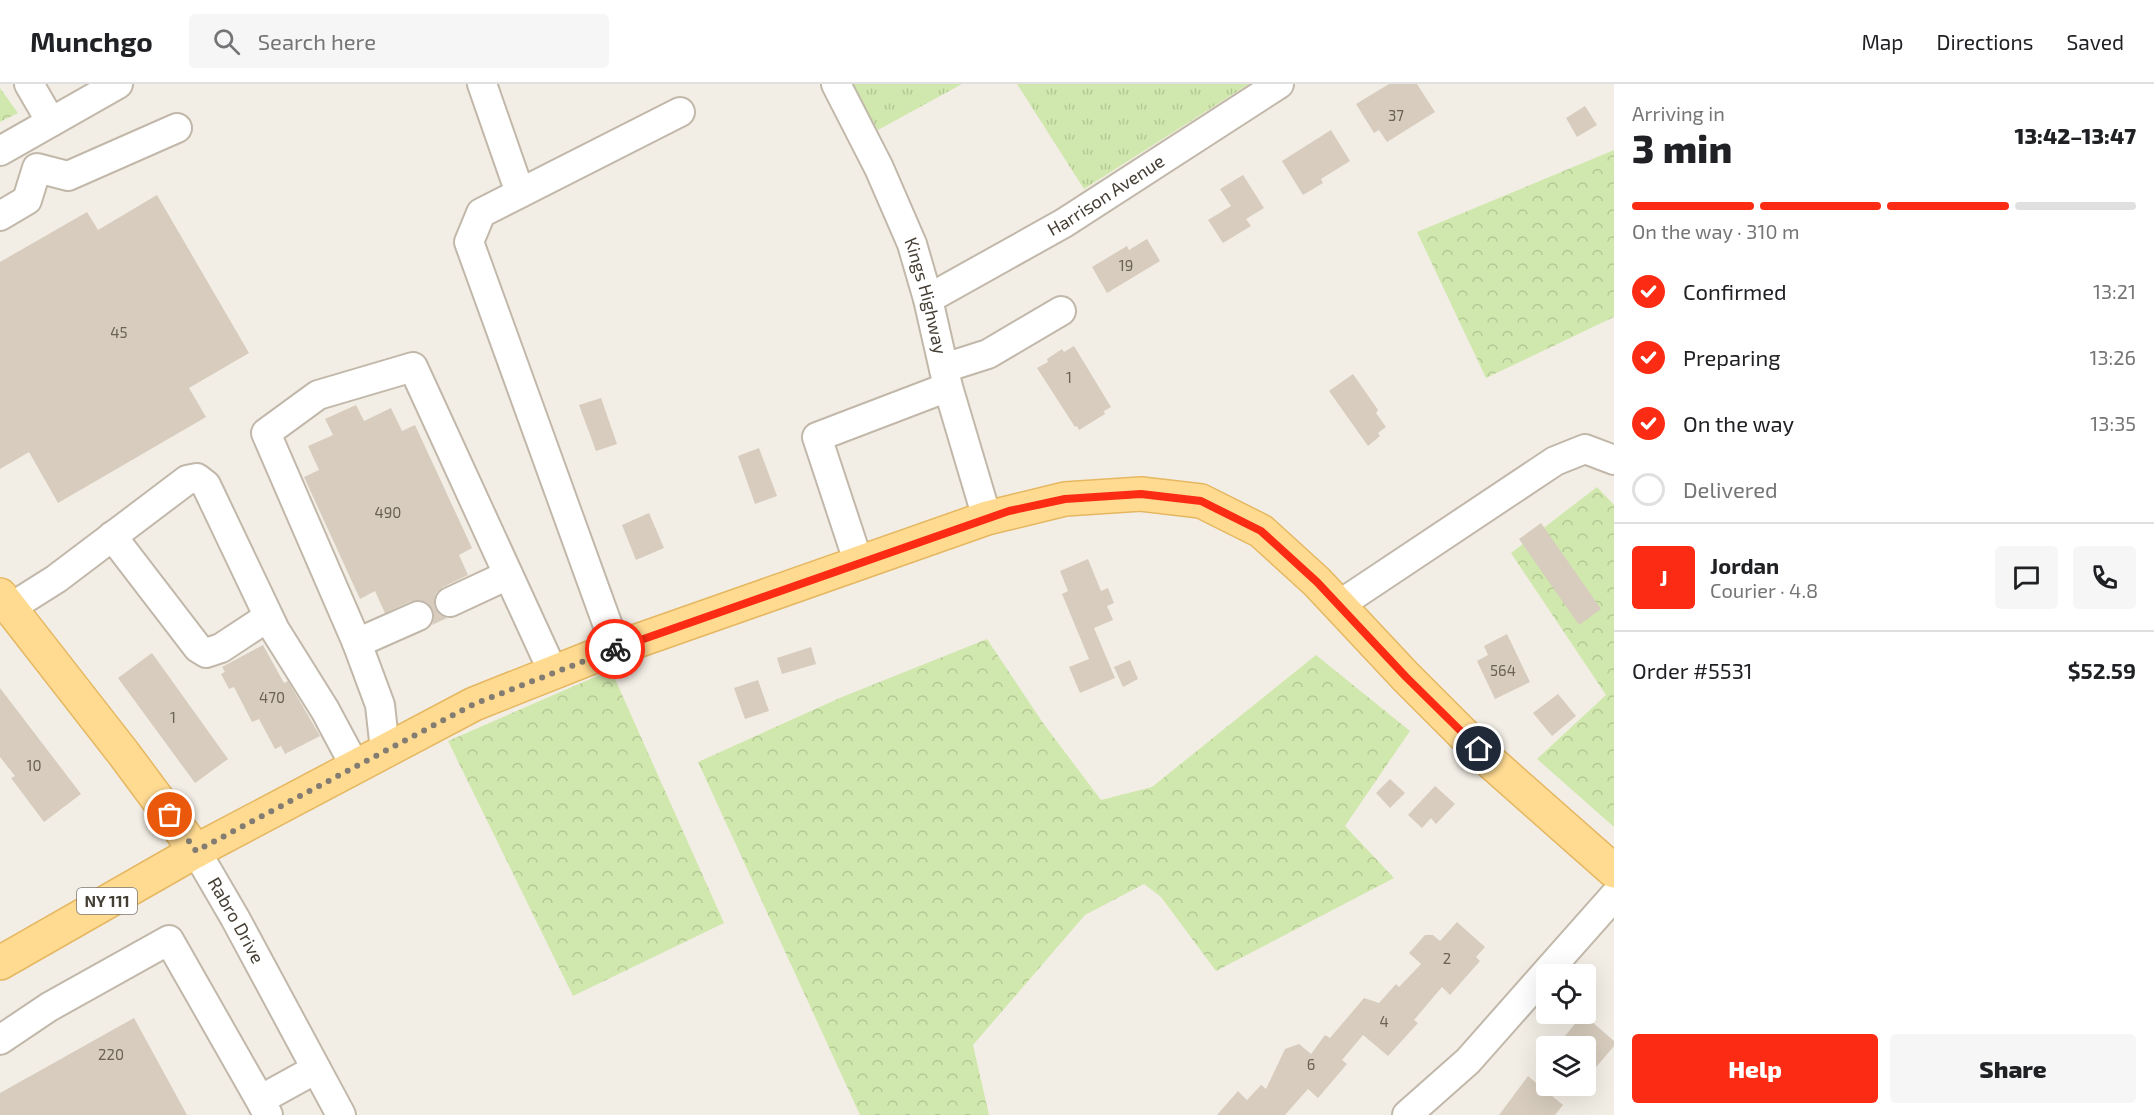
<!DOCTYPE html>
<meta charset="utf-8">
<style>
body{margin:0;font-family:"Exo 2",sans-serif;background:#f6f6f6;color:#202124;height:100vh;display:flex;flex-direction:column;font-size:22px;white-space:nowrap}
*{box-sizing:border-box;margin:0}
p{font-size:20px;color:#757577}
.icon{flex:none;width:33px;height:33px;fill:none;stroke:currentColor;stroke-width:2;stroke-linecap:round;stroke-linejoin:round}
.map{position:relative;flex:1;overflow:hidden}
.sheet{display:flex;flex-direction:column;background:#fff;width:540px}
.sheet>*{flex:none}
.tools{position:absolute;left:1536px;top:880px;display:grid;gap:12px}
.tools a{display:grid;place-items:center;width:60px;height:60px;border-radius:6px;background:#fff;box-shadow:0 6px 24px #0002;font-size:30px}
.pin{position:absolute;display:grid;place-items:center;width:51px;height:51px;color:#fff;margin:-26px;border:3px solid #fff;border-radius:50%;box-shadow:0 2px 6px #0007}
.courier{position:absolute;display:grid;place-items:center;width:60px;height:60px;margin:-30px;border:4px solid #fc2b13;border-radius:50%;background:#fff;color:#222;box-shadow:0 2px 8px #0007}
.head em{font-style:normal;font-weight:800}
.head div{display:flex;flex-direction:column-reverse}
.head{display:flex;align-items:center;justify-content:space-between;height:102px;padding:0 18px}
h1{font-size:39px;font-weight:800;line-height:45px}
.bar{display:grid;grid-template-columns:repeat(4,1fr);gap:9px 6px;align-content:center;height:72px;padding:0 18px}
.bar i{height:8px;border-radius:4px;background:#e0e0e0}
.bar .current{background:#fc2b13}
.bar p{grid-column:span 4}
.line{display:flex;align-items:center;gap:15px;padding:0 18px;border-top:2px solid #e0e0e0}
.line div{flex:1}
.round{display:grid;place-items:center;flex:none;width:63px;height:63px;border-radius:6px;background:#f6f6f6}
ol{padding:0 18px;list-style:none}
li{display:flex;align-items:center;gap:18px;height:66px}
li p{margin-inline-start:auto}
li .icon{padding:6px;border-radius:50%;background:#fc2b13;color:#fff;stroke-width:4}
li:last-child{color:#757577}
li i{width:33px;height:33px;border:3px solid #e0e0e0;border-radius:50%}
.cta{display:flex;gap:12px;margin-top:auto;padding:12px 18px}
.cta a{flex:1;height:69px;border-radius:6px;background:#fc2b13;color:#fff;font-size:24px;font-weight:800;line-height:69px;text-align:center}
.cta a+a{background:#f6f6f6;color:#202124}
header{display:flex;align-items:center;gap:36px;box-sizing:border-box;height:84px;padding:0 30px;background:#fff;border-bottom:2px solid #e0e0e0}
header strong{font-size:28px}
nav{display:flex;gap:33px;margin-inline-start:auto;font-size:21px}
.search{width:420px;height:54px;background:#f6f6f6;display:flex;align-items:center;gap:15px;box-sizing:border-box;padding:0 21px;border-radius:6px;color:#757577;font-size:22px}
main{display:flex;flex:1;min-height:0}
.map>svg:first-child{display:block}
</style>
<header>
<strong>Munchgo</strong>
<div class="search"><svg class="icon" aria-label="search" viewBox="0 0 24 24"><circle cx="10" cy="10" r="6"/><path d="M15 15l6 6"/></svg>Search here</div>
<nav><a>Map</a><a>Directions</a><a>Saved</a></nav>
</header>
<main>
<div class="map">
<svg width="1614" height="1031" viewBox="0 0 1614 1031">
<defs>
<pattern id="forest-crowns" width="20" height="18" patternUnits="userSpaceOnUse" patternTransform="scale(1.5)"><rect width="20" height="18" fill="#d0e8ad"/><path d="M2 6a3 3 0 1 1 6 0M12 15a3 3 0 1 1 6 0" fill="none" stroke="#b4c895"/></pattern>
<pattern id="park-tufts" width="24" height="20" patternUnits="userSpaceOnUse" patternTransform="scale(1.5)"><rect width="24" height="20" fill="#d0e8ad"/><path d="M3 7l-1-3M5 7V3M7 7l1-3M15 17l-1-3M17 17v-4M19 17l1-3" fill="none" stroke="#b4c895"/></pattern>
</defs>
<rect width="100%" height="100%" fill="#f3eee5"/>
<g fill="url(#forest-crowns)">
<polygon points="0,4 18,29 0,38"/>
<polygon points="1614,66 1614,233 1486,294 1417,148"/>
<polygon points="1597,403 1614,421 1614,743 1537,675 1606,611 1511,469"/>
<polygon points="987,555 1043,639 1101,716 1152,703 1316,571 1410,647 1345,742 1394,794 1216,887 1161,813 1144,800 1085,831 973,961 989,1031 860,1031 698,678 842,613"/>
<polygon points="611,586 724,839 573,912 448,657"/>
</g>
<g fill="url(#park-tufts)">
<polygon points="851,0 962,0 878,46"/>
<polygon points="1017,0 1249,0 1084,105"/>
</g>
<g fill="#d7ccbd">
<polygon points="1389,0 1417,0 1435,28 1387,58 1379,46 1374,49 1356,20"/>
<polygon points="1585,22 1597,41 1577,53 1566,34"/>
<polygon points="1331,46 1350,77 1321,95 1323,99 1303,111 1282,77"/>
<polygon points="1243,91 1264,124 1246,135 1251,142 1223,159 1208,136 1231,122 1220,105"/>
<polygon points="157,111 249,269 189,304 206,333 58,419 29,368 0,385 0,178 87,128 98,146"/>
<polygon points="1147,155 1160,177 1107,209 1092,183 1127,162 1129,166"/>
<polygon points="1074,262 1111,323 1104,327 1105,330 1079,346 1077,342 1075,343 1037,284 1048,278 1047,275 1062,265 1064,268"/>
<polygon points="1353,290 1378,326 1376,329 1386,343 1378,349 1380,352 1368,362 1329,307"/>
<polygon points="601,314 617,360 596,367 579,321"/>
<polygon points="356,321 364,337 391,324 402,347 415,341 472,464 459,471 468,491 443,503 436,509 434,517 435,524 440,531 447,534 432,541 434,534 433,526 428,519 420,516 411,517 385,529 375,507 360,515 304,393 319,386 308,362 333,351 325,335"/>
<polygon points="759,364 777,412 755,420 738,372"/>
<polygon points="649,429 664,464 636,476 622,441"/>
<polygon points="1541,439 1601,525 1579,541 1519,455"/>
<polygon points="1088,475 1101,507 1108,504 1114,519 1107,522 1113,536 1094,544 1115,594 1080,609 1069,583 1089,575 1062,510 1068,507 1060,487"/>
<polygon points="1507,550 1530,598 1495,615 1477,577 1488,571 1484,562"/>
<polygon points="263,561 284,599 288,597 320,652 285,670 281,662 275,665 259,635 252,638 234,603 229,605 221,590 225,588 222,583"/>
<polygon points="811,563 816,580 782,590 777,574"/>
<polygon points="152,569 228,675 195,699 118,594"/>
<polygon points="1130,576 1138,595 1123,603 1114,583"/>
<polygon points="758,596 769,627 745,635 734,604"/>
<polygon points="0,604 81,710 44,738 11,694 15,692 0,673"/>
<polygon points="1558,610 1576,632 1552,652 1533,629"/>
<polygon points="1390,695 1405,709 1390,724 1376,709"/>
<polygon points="1435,702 1455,720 1436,740 1431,734 1422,744 1408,731"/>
<polygon points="1457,838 1485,863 1476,873 1480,877 1450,911 1442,903 1414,936 1418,939 1388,972 1363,951 1342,976 1347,980 1318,1014 1308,1005 1285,1031 1217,1031 1238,1007 1247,1016 1261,1001 1266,1005 1285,965 1299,960 1311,970 1325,951 1330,954 1364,914 1379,919 1396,900 1399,903 1421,880 1409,869 1425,851 1433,851 1440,857"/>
<polygon points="1583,930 1614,957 1614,962 1586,995 1586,963 1556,963"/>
<polygon points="134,934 187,1031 0,1031 0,1009"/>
<polygon points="1528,992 1563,1021 1555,1031 1499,1031"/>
</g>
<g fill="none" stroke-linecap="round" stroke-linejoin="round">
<g stroke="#c1b8aa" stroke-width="32">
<g id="minor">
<polyline points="29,0 51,38"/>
<polyline points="482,0 520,109"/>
<path id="s1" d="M836,0L879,84L912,160L928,215L948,303L987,434"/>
<polyline points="0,67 118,0"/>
<polyline points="0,132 27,116 37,84 68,92 177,44"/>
<path id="s2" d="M928,215L1064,139L1279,0"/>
<polyline points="944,284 988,270 1061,227"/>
<polyline points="112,452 198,564 206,569 221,564 268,533"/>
<polyline points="859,480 817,353 948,303"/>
<polyline points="450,518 508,491"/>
<polyline points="1339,521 1555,377 1585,365 1614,376"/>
<polyline points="10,524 56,495 187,396 197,394 206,401 275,546 325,626 355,682"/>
<polyline points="357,559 418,532"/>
<polyline points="616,564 469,158 481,129 680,28"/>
<polyline points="385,666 380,621 357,559 266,349 318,311 413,283 553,588"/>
<path id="s3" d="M196,767L235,834L341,1031"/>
<polyline points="0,956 49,923 169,856 263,1021"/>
<polyline points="268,1031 263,1021 267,1012 316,985"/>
<polyline points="1407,1031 1468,977 1614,812"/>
</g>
</g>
<g stroke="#e5b761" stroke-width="36">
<g id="major">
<polyline points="0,511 124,670 196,767"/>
<polyline points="0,879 196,767 474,620 600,570 987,434 1065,415 1141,410 1201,417 1261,447 1317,498 1406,593 1493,680 1614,787"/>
</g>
</g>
<use href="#minor" stroke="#fff" stroke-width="28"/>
<use href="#major" stroke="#ffdb92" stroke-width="33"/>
</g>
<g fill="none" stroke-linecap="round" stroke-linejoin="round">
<polyline stroke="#827c72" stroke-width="6" stroke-dasharray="0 10.8" points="170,731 196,767 474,620 615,565"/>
<polyline stroke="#fc2b13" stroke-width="8" points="615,565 1009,427 1065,415 1141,410 1201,417 1261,447 1317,498 1406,593 1479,665"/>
</g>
<g text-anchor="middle" stroke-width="4.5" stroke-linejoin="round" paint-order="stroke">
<g font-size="15" fill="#6a6256">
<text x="1396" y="37">37</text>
<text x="1126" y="187">19</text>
<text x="119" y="254">45</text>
<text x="1069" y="299">1</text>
<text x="388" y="434">490</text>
<text x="1503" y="592">564</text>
<text x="272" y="619">470</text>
<text x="173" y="639">1</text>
<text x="34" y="687">10</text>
<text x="1447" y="880">2</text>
<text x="1384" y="943">4</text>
<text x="111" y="976">220</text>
<text x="1311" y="986">6</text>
</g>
<rect fill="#fff" stroke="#7d7871" stroke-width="1.5" x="77" y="804" width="60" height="26" rx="4.5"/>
<g font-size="16" font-weight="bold" fill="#453e34">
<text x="107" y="823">NY 111</text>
</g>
<g font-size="18" fill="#453e34" stroke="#fff">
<text dy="6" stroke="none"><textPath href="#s2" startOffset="206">Harrison Avenue</textPath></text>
<text dy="6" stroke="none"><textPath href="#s1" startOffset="231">Kings Highway</textPath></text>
<text dy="6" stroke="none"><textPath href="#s3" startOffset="80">Rabro Drive</textPath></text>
</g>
</g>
</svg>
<div class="tools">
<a><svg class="icon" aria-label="locate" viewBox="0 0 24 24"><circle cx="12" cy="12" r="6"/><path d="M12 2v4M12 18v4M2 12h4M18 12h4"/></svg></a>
<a><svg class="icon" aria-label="layers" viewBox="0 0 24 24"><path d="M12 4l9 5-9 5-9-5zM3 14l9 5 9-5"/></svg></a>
</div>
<div class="pin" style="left:170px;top:731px;background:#ea580c"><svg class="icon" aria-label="bag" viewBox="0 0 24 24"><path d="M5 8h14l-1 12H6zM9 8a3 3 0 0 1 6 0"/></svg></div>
<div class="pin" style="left:1479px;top:665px;background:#1f2937"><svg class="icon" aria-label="home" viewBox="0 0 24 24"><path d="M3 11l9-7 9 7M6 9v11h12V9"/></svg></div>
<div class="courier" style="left:615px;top:565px"><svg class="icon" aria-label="bike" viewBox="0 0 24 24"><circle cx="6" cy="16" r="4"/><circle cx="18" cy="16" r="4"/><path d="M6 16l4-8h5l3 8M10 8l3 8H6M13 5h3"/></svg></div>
</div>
<section class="sheet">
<div class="head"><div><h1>3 min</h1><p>Arriving in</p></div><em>13:42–13:47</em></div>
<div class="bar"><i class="current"></i><i class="current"></i><i class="current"></i><i></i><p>On the way · 310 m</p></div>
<ol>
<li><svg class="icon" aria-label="check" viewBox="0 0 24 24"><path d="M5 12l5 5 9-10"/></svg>Confirmed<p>13:21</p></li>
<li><svg class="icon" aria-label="check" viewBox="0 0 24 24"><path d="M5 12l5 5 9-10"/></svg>Preparing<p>13:26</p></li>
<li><svg class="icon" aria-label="check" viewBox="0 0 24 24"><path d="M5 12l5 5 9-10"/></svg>On the way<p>13:35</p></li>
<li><i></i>Delivered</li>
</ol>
<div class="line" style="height:108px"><b class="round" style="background:#fc2b13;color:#fff">J</b><div><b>Jordan</b><p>Courier · 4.8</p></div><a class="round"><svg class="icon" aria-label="chat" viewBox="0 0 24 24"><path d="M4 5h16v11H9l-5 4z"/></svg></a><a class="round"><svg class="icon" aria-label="phone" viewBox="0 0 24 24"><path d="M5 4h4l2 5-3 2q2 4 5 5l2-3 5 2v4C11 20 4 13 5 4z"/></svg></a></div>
<div class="line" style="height:78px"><div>Order #5531</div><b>$52.59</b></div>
<div class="cta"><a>Help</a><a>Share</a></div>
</section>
</main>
